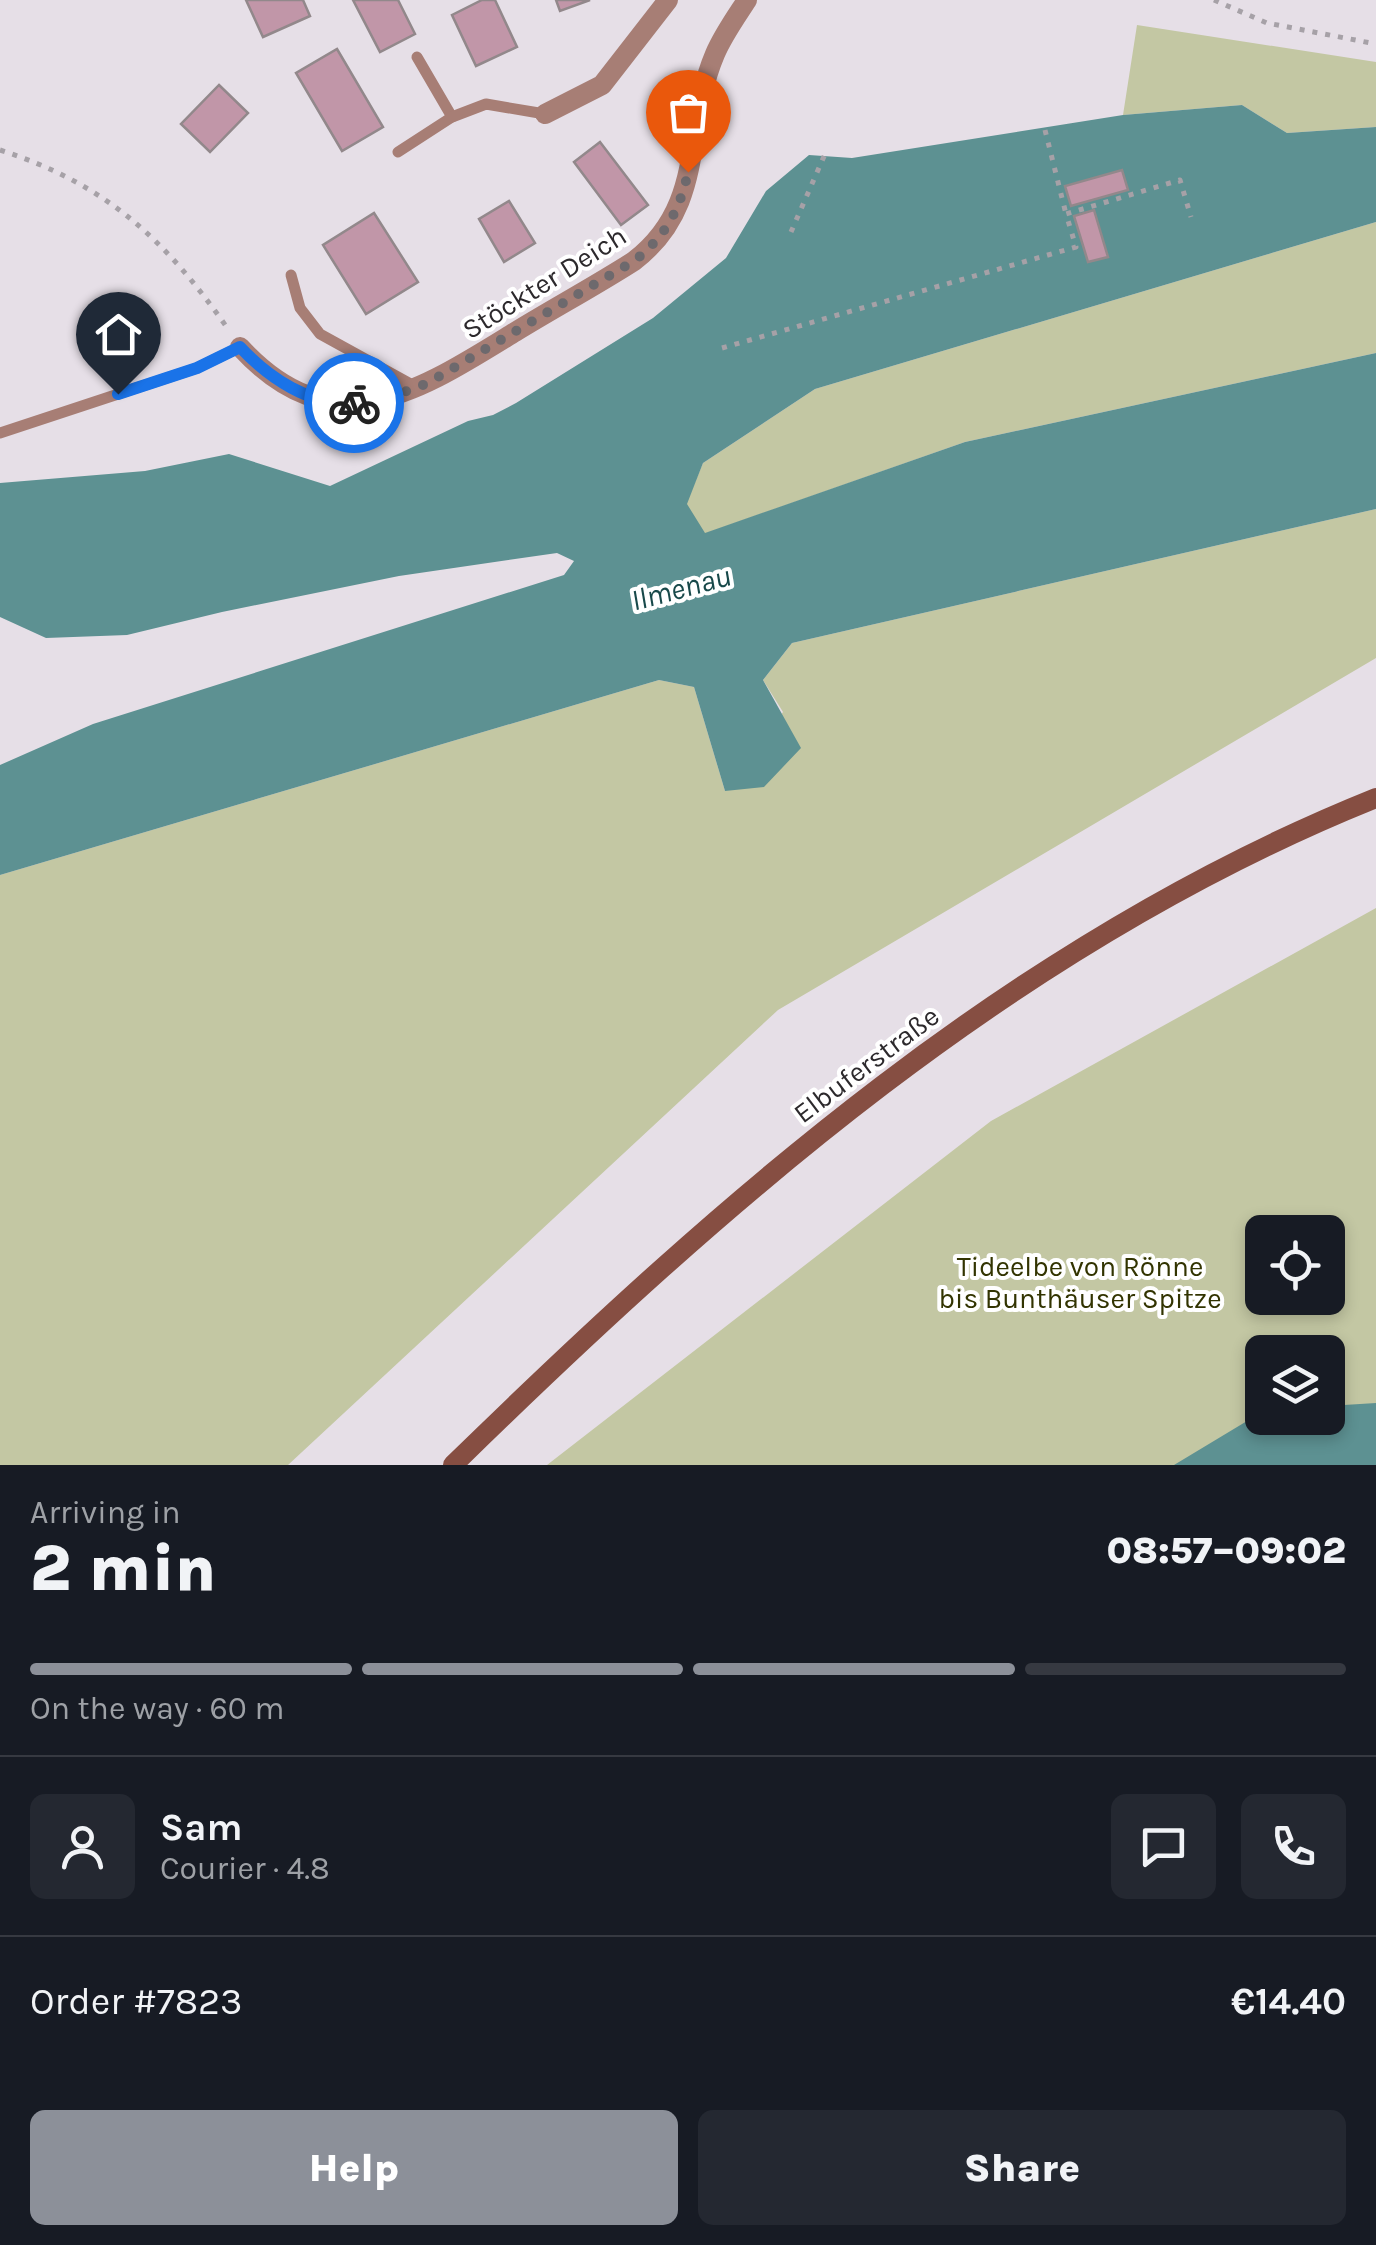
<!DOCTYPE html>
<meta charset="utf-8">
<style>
body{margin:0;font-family:Karla,sans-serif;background:#242831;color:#f1f3f6;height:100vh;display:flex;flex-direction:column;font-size:38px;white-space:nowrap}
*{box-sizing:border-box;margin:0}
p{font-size:32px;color:#9ea1a6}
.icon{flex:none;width:55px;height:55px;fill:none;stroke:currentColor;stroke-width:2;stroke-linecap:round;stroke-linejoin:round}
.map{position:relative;height:1465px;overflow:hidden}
.drawer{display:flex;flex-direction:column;background:#171b24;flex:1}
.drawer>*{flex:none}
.buttons{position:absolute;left:1245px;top:1215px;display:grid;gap:20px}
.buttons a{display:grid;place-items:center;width:100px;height:100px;border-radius:15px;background:#171b24;box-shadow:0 5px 15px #0003;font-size:50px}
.pin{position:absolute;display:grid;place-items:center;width:85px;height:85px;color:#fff;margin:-102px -42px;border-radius:50% 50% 50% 0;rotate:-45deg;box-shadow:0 0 10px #0007}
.pin .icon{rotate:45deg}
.courier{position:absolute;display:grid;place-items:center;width:100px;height:100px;margin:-50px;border:8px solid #1a73e8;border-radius:50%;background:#fff;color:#222;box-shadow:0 2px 12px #0007}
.head em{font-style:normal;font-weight:800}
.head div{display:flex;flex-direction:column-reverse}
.head{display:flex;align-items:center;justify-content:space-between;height:170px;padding:0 30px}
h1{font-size:65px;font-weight:800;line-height:75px}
.bar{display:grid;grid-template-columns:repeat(4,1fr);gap:15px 10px;align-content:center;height:120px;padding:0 30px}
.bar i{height:12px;border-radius:8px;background:#363941}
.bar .selected{background:#8c9099}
.bar p{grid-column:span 4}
.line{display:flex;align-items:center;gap:25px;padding:0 30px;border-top:2px solid #363941}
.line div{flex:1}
.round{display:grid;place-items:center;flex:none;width:105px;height:105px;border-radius:15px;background:#242831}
.primary-button{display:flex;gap:20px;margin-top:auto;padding:20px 30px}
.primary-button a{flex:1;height:115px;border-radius:15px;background:#8c9099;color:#fff;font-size:40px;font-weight:800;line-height:115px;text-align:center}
.primary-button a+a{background:#242831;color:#f1f3f6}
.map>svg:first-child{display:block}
</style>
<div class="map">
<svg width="1376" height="1465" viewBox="0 0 1376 1465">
<rect width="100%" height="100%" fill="#e6dfe7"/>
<g fill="#c3c7a3" fill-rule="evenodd">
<polygon points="1137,25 1376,62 1376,127 1287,133 1242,105 1123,115"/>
<polygon points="1376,222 1376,353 965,442 704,534 686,504 703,463 815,389"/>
<polygon points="1376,509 1376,658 778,1010 288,1465 0,1465 0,875 659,680 694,687 725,791 783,712 763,680 792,643"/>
<path d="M1376,908V1465H547L991,1121ZM1262,1232H1328V1298H1262ZM1262,1352H1328V1418H1262Z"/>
</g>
<g fill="#5d9192">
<polygon points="1242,105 1287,133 1376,127 1376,222 815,389 703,463 687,504 705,533 965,442 1376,353 1376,509 792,643 763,680 801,748 764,787 725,791 694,687 659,680 0,875 0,765 93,724 564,575 574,561 557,553 543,555 399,576 222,612 127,635 46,638 0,617 0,483 145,471 229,454 330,486 468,421 493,415 516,403 653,318 726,258 766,191 809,155 852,158 1123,115"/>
<polygon points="1376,1403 1376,1465 1174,1465 1262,1412 1262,1418 1328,1418 1328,1406"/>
</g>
<g fill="#c196a8" stroke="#92888b" stroke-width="2.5">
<polygon points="246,0 303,0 310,16 263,37"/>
<polygon points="353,0 398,0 415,34 380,52"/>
<polygon points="482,0 495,0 517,47 476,66 452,15"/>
<polygon points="556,0 590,0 560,11"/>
<polygon points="337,49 383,127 342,151 296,73"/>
<polygon points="219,85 248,113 210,152 181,124"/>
<polygon points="600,142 648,205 621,225 574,162"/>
<polygon points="1122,170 1128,190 1071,206 1065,186"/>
<polygon points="509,201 535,243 504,262 479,219"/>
<polygon points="1094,210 1108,257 1088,262 1074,216"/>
<polygon points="374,213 418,282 366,314 323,245"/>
</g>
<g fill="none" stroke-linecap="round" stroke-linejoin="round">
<g stroke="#a6a1a7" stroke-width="5" stroke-dasharray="5 8" stroke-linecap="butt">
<polyline points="1214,0 1267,23 1376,44"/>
<polyline points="1045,130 1066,214"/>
<path d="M0,150C106,184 165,239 228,329"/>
<polyline points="791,232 825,154"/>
<polyline points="722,348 1076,247 1066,214 1180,180 1191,217"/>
</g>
<g stroke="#a77e75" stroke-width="11">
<polyline points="417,57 452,117"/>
<polyline points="398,152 452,117 486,104 545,114"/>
<polyline points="291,275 300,308 320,334 418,388"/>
<polyline points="0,433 197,368 240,347"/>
</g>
<g stroke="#a77e75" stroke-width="20">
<polyline points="545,114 602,85 668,0"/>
<path d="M240,347C334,449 419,391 515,332C554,308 595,286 634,261C707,205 683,129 715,54C723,35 736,17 747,0"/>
</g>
<path stroke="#864e42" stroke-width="20" d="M453,1465C726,1198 1017,942 1376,798"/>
</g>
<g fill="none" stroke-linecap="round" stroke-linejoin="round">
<path stroke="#6d696d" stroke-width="10" stroke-dasharray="0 18" d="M354,403L380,401L428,383L634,261C665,237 680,210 688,172"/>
<path stroke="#1a73e8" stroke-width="12" d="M118,394L197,368L240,347C269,378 310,406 354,403"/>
</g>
<g text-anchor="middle" stroke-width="8" stroke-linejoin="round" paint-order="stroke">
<g font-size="28" fill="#2c292c" stroke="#fff">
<text transform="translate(544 282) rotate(-32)" y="10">Stöckter Deich</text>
<text transform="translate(866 1064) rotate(-37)" y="10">Elbuferstraße</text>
</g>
<g font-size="28" fill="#323401" stroke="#fff">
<text x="1080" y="1276">Tideelbe von Rönne<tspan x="1080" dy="32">bis Bunthäuser Spitze</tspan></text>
</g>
<g font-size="30" font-style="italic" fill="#18494a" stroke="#fff">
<text transform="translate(681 588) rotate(-15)" y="10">Ilmenau</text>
</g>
</g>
</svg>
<div class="buttons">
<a><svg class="icon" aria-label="locate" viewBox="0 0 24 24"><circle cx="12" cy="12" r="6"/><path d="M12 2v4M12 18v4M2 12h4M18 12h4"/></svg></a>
<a><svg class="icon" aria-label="layers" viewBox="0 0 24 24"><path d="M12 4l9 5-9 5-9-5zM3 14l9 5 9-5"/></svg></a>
</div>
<div class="pin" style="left:688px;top:172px;background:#ea580c"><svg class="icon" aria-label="bag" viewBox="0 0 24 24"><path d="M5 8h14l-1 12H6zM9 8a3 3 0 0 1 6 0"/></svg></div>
<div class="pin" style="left:118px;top:394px;background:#1f2937"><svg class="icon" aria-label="home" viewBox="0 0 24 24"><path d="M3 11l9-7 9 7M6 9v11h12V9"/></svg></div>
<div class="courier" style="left:354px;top:403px"><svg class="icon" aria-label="bike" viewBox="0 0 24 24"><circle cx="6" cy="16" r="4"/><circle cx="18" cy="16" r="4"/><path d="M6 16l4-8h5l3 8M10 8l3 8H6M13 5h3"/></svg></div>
</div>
<section class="drawer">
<div class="head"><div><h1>2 min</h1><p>Arriving in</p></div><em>08:57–09:02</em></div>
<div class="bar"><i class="selected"></i><i class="selected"></i><i class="selected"></i><i></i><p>On the way · 60 m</p></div>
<div class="line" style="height:180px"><a class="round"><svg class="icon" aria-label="person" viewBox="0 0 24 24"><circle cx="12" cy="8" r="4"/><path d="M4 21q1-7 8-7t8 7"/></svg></a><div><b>Sam</b><p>Courier · 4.8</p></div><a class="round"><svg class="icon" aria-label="chat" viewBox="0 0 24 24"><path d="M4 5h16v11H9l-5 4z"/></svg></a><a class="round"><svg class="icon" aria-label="phone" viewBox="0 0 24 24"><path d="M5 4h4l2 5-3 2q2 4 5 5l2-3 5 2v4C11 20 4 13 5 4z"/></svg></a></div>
<div class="line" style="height:130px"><div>Order #7823</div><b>€14.40</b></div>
<div class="primary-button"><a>Help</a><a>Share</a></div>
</section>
